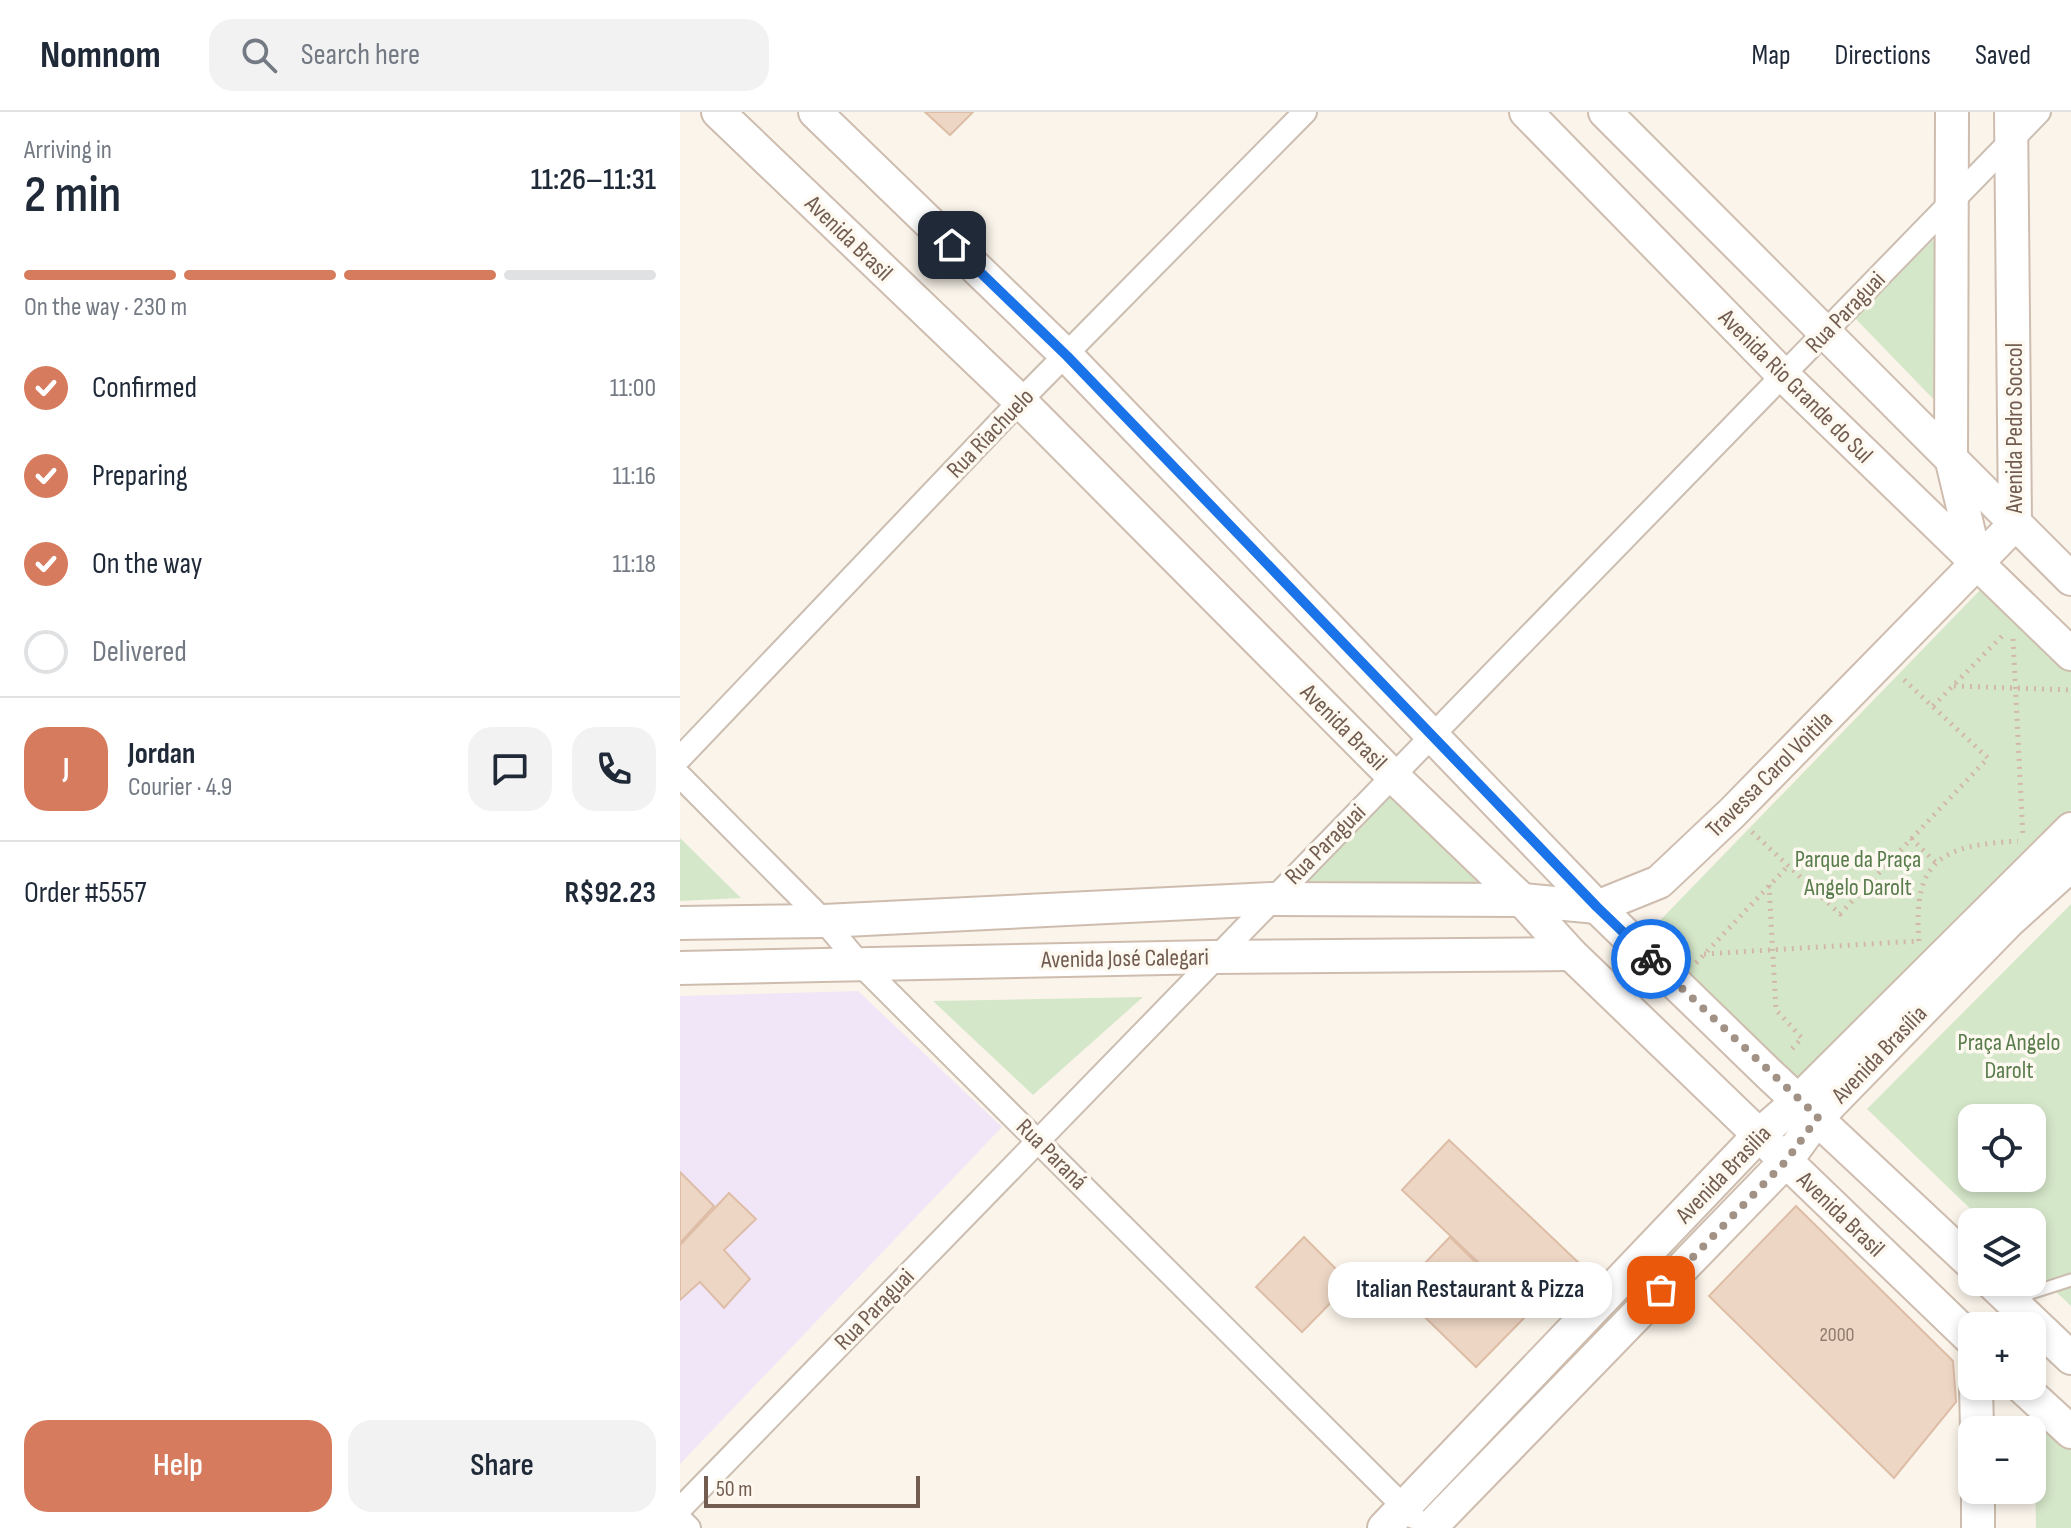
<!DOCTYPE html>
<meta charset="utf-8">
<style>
body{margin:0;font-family:"Sofia Sans Condensed",sans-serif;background:#f2f2f3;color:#1f2937;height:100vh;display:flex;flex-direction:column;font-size:30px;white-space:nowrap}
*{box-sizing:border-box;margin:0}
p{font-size:26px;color:#747a83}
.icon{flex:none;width:44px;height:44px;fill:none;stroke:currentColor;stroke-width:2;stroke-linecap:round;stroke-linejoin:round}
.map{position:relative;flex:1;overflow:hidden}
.side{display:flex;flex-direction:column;background:#fff;width:680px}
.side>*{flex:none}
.fabs{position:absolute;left:1278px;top:992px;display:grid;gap:16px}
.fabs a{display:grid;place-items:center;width:88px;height:88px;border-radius:16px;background:#fff;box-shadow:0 4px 12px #0003;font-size:40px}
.scale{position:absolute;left:24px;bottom:20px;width:216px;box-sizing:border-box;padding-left:8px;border:4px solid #725d50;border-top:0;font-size:22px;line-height:28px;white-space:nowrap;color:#725d50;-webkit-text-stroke:6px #fdf8f0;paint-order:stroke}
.pin{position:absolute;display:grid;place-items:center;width:68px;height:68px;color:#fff;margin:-34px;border-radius:16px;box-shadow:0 4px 12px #0006}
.courier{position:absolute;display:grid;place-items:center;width:80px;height:80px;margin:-40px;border:6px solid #1a73e8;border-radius:50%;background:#fff;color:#222;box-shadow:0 2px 10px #0007}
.bubble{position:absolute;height:56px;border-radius:24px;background:#fff;box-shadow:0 4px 12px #0003;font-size:26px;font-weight:600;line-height:56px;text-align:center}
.summary em{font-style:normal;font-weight:600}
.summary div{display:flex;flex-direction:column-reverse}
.summary{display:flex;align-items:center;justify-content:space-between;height:136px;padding:0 24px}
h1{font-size:52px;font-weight:600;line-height:60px}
.bar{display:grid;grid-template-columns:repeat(4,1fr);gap:12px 8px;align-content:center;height:96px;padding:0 24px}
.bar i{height:10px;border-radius:6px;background:#e0e1e3}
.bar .selected{background:#d67b5d}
.bar p{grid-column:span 4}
.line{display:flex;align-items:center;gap:20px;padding:0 24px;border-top:2px solid #e0e1e3}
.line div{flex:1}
.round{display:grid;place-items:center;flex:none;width:84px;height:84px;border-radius:24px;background:#f2f2f3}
ol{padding:0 24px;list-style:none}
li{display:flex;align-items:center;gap:24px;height:88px}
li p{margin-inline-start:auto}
li .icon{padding:8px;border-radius:50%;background:#d67b5d;color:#fff;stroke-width:4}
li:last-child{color:#747a83}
li i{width:44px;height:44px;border:4px solid #e0e1e3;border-radius:50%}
.primary-button{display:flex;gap:16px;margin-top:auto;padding:16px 24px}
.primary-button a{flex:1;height:92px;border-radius:24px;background:#d67b5d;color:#fff;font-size:32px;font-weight:600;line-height:92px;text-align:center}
.primary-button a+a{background:#f2f2f3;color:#1f2937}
header{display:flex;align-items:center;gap:48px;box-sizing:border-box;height:112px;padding:0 40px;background:#fff;border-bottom:2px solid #e0e1e3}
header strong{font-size:38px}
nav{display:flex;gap:44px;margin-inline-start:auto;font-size:28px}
.search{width:560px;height:72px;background:#f2f2f3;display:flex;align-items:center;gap:20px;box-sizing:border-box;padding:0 28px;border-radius:24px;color:#747a83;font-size:30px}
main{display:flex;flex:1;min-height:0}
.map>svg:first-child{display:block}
</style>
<header>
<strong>Nomnom</strong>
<div class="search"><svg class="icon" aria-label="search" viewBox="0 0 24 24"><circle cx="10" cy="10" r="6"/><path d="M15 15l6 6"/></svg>Search here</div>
<nav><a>Map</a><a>Directions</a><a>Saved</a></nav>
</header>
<main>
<section class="side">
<div class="summary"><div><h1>2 min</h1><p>Arriving in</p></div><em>11:26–11:31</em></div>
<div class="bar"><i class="selected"></i><i class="selected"></i><i class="selected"></i><i></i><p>On the way · 230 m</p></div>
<ol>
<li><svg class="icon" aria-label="check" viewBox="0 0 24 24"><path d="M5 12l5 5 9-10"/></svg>Confirmed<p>11:00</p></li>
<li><svg class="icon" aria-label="check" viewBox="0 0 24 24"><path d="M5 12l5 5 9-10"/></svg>Preparing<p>11:16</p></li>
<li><svg class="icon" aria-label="check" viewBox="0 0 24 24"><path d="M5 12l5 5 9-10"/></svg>On the way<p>11:18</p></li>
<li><i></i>Delivered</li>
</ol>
<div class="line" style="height:144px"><b class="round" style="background:#d67b5d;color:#fff">J</b><div><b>Jordan</b><p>Courier · 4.9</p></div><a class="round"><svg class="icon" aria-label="chat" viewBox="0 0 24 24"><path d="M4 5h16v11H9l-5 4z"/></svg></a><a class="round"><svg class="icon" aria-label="phone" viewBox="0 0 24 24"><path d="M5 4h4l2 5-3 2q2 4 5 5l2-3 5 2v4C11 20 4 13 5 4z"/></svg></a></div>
<div class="line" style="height:104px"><div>Order #5557</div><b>R$92.23</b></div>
<div class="primary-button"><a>Help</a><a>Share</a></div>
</section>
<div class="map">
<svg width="1391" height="1416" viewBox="0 0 1391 1416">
<rect width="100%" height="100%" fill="#faf4ea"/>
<polygon fill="#f1e6f7" points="178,879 322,1015 0,1352 0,884"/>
<g fill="#d5e7c9" fill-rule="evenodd">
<polygon points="1258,123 1260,294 1174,205"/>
<polygon points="1303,475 1391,560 1391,698 1121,976 965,824"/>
<polygon points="712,678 821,785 610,782"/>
<polygon points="0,726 61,786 0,789"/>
<path d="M1391,792V1194L1352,1157V1110H1304L1187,997ZM1292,1006H1352V1066H1292Z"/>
<polygon points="463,885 353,983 253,889"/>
<polygon points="1354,1295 1391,1331 1391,1416 1356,1416"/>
</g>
<g fill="#edd6c4" stroke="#debda7" stroke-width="2">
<polygon points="245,0 293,0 270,23"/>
<polygon points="769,1028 900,1152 853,1202 722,1078"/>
<polygon points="0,1060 34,1094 0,1131"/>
<polygon points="49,1081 76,1107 44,1138 70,1167 44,1196 20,1170 0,1188 0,1133"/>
<polygon points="1116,1094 1273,1249 1276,1290 1214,1366 1029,1184"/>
<polygon points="624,1125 670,1171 622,1220 576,1175"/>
<polygon points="770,1125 848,1202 796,1255 718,1179"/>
</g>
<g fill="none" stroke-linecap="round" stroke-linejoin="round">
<g stroke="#ccbdb1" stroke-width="15">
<polyline id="lane" points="1335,1186 1391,1168"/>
</g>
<g stroke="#ccbdb1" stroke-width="26">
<g id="street">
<polyline points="0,646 340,289 625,0"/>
<polyline points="0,664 144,809 179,851 734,1405"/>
<polyline points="0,1397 1359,0"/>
<polyline points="0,1407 9,1416"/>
</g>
</g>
<g stroke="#cebdaf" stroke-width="36">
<g id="secondary">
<polyline points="38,0 340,289 713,664 842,788 891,842 1292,1228"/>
<polyline points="135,0 387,244 917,795 1089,962 1292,1152"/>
<polyline points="846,0 1103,263 1391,542"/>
<polyline points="925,0 1391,467"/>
<polyline points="1272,0 1271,345 1296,450"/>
<polyline points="0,811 144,809 591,787 842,788 917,795 979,770 1052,701 1335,412 1331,0"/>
<polyline points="0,856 534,845 891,842"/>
<polyline points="1311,1170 1391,1246"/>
<polyline points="1296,1274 1297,1318"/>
<polyline points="1341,1274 1391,1320"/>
<polyline points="1298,1378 1298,1416"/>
<polyline points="704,1416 1079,1023 1118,989 1391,717"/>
<polyline points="750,1416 1106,1049 1138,1005 1328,810 1391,753"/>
</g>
</g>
<g stroke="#d2b9a7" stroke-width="5" stroke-dasharray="2 6" stroke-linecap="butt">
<polyline points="1333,527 1343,725"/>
<polyline points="1274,574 1391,578"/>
<polyline points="1253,594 1326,520"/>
<polyline points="1072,720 1160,802 1308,646 1223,567"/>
<polyline points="1231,726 1256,751"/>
<polyline points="1089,773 1096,898 1122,926 1109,940"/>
<path d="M1239,829C1232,747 1263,733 1338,729"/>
<polyline points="1024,842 1238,829"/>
<polyline points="1016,851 1109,753"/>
</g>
<use href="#lane" stroke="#fff" stroke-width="11"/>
<use href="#street" stroke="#fff" stroke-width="22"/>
<use href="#secondary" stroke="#fff" stroke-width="32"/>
</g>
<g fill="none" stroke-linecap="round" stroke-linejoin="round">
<polyline stroke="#a29286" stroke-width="8" stroke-dasharray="0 14.4" points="971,847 1138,1005 1106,1049 981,1178"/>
<polyline stroke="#1a73e8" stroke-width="10" points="272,133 387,244 917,795 971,847"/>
</g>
<g text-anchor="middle" stroke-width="7" stroke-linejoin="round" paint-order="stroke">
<g font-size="20" fill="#917b6d">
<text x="1157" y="1229">2000</text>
</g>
<g font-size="24" fill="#725d50" stroke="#fdf8f0">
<text transform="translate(169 126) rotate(44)" y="8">Avenida Brasil</text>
<text transform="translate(1165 200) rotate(-46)" y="8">Rua Paraguai</text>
<text transform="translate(1116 274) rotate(45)" y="8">Avenida Rio Grande do Sul</text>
<text transform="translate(1334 316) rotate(-90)" y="8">Avenida Pedro Soccol</text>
<text transform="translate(310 321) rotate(-46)" y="8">Rua Riachuelo</text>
<text transform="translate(664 615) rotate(45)" y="8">Avenida Brasil</text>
<text transform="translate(1089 662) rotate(-45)" y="8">Travessa Carol Voitila</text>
<text transform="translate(645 732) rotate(-45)" y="8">Rua Paraguai</text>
<text transform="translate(445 846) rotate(-1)" y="8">Avenida José Calegari</text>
<text transform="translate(1199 942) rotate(-46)" y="8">Avenida Brasília</text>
<text transform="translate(372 1042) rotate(45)" y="8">Rua Paraná</text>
<text transform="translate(1043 1062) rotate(-46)" y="8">Avenida Brasilia</text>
<text transform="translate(1161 1102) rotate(44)" y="8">Avenida Brasil</text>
<text transform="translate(194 1197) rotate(-46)" y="8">Rua Paraguai</text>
</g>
<g font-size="24" fill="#597c4c" stroke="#fdf8f0">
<text x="1178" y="755">Parque da Praça<tspan x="1178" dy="28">Angelo Darolt</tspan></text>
<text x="1329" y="938">Praça Angelo<tspan x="1329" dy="28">Darolt</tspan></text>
</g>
</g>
</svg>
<div class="fabs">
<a><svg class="icon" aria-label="locate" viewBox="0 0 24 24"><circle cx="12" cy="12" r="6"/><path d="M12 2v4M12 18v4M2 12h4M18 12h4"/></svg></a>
<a><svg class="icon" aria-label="layers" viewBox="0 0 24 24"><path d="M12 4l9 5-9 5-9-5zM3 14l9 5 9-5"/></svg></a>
<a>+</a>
<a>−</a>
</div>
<div class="scale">50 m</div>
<div class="pin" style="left:981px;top:1178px;background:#ea580c"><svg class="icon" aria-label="bag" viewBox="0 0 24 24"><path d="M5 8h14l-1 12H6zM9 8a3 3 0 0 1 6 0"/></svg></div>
<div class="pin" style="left:272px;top:133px;background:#1f2937"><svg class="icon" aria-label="home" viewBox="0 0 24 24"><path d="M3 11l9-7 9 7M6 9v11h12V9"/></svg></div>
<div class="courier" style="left:971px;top:847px"><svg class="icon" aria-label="bike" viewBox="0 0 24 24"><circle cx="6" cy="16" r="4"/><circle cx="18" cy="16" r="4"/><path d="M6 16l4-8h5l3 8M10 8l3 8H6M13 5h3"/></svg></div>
<div class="bubble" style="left:648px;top:1150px;width:284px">Italian Restaurant &amp; Pizza</div>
</div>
</main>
